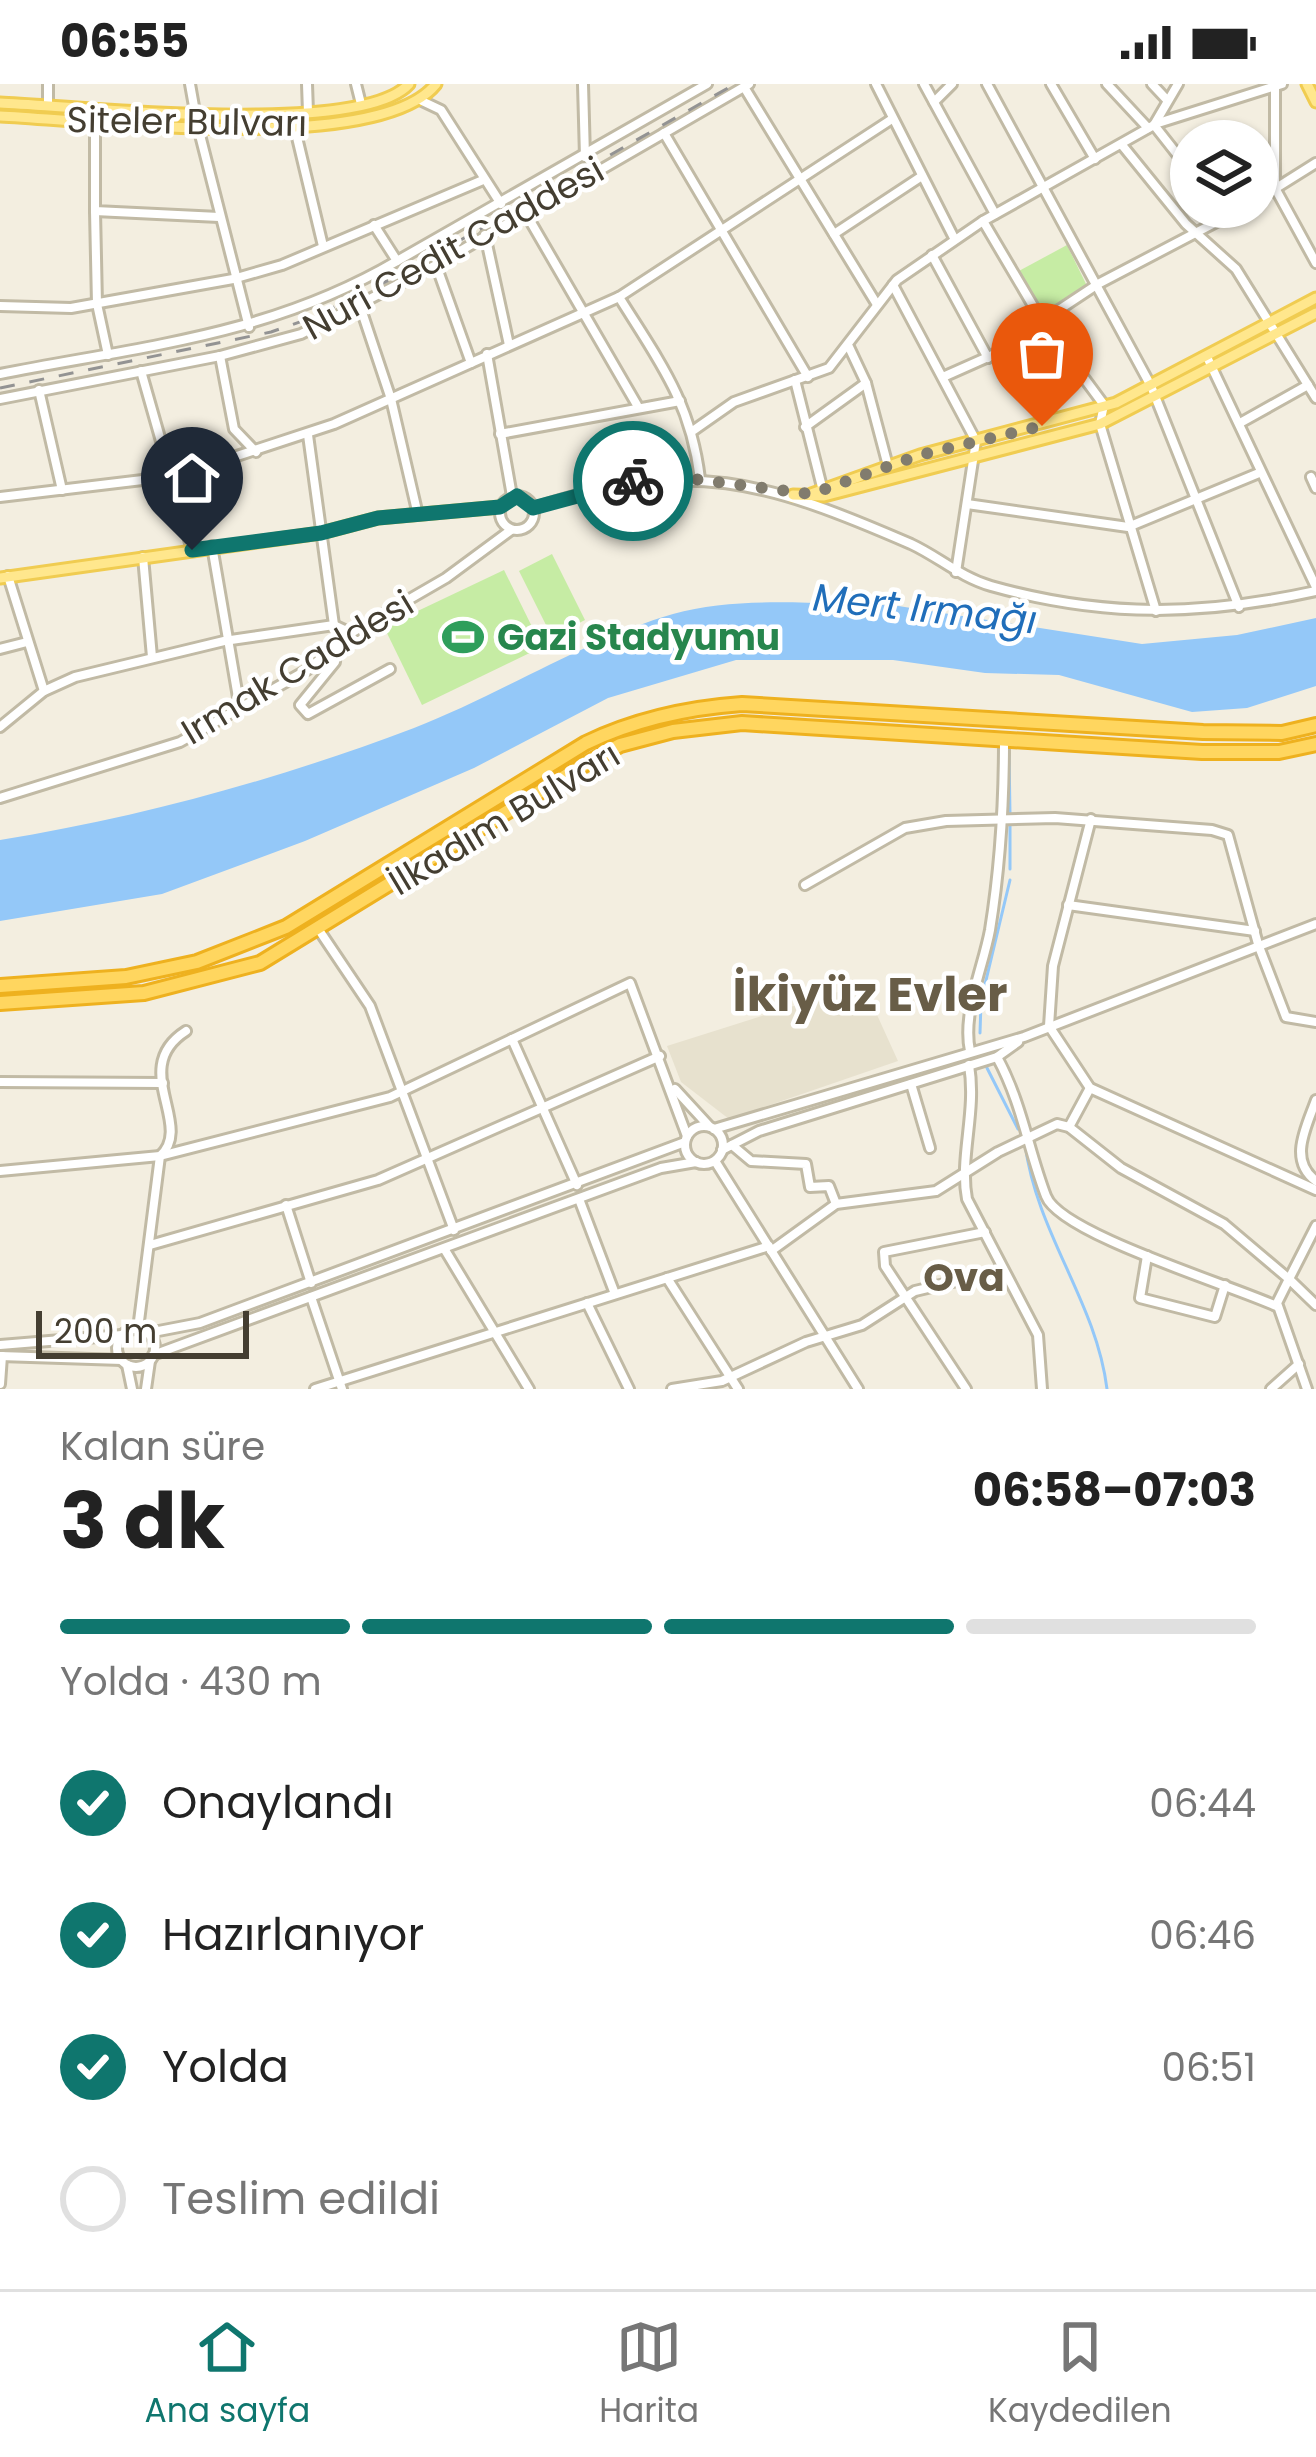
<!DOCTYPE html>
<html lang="tr">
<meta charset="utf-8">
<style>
body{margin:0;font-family:Poppins,sans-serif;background:#f2f2f2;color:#222;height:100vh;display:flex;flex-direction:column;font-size:45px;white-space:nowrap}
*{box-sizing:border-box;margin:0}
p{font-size:39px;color:#767676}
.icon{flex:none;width:66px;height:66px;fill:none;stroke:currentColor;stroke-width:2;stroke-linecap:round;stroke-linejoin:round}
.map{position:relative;height:1305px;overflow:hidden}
.drawer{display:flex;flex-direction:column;background:#fff;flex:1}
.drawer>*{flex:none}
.controls{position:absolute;left:1170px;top:36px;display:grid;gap:24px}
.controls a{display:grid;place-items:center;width:108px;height:108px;border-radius:50%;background:#fff;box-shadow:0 3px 9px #0004;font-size:60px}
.scale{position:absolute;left:36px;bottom:30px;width:213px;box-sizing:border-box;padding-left:12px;border:6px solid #443e31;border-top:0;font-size:33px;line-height:42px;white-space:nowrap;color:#443e31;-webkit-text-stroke:9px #fff;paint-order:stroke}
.pin{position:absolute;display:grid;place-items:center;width:102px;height:102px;color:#fff;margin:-123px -51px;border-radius:50% 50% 50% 0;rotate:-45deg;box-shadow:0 0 12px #0007}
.pin .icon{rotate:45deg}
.courier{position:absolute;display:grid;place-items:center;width:120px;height:120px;margin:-60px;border:9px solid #0f766e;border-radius:50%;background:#fff;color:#222;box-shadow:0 3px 15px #0007}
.head em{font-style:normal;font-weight:700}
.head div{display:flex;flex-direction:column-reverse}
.head{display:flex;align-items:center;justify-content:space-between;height:204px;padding:0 60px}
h1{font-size:78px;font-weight:700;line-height:90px}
.bar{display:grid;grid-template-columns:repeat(4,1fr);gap:18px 12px;align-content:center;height:144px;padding:0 60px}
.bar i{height:15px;border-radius:9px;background:#e0e0e0}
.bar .selected{background:#0f766e}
.bar p{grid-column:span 4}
ol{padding:0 60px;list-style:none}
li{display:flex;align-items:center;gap:36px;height:132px}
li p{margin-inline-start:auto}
li .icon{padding:12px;border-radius:50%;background:#0f766e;color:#fff;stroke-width:4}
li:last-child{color:#767676}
li i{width:66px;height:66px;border:6px solid #e0e0e0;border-radius:50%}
.status{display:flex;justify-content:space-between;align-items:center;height:84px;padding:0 60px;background:#fff;direction:ltr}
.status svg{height:33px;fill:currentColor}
.dock{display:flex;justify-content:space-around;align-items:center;height:168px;border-top:3px solid #e0e0e0;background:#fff;font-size:33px;color:#767676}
.dock a{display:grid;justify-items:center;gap:6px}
.dock .selected{color:#0f766e}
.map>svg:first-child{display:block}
</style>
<div class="status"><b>06:55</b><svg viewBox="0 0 49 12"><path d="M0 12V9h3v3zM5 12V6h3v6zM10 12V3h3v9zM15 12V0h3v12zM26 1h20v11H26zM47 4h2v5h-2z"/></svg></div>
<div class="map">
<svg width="1316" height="1305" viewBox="0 0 1316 1305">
<rect width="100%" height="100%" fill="#f3eee0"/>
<polygon fill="#e7e1ce" points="863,900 898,977 729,1035 681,998 667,962"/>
<g fill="#c6eca4">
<polygon points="1067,161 1087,202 1045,228 1038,226 1017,188"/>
<polygon points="552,470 585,536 552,553 519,487"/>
<polygon points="504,486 542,563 422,621 384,543"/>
</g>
<path fill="#94c8f8" d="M892,521L1142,560L1237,551L1316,534V602L1247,624L1192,628L1059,591L985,589L893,576H736L608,614L474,684L305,757L162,810L0,837V756C142,733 279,695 414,644C497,612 589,554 673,530C740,511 822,521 892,521Z"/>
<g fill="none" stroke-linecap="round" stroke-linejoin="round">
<g stroke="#94c8f8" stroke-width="3">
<polyline points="1009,669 1010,730"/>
<polyline points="1010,785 1010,742"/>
<polyline points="982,913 1010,796"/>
<polyline points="980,949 981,918"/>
<polyline points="987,984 1018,1045"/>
<path d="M1025,1060C1037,1151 1096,1217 1107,1305"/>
</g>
<g stroke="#c1baa5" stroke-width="14">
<g id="minor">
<polyline points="48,0 48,21"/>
<polyline points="190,0 195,28"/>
<polyline points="307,0 308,28"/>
<polyline points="356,0 361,20"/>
<polyline points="583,0 585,73"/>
<polyline points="876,0 954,154"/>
<polyline points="924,0 995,130"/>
<polyline points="987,0 1151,302 1239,523"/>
<polyline points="1051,0 1095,75"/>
<polyline points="1107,0 1148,44"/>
<polyline points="1152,0 1167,16"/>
<polyline points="1275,2 1275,104 1316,179"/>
<polyline points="744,3 876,219"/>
<polyline points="422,17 441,26 501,120"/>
<polyline points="934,18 952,0"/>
<polyline points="95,37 95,127 219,133"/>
<polyline points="1155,40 1282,0"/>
<polyline points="1154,41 1191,88"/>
<polyline points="198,43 249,243"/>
<polyline points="295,45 323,162"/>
<polyline points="664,49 808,293"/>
<polyline points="1122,61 1186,140 1236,185 1316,314"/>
<polyline points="1257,116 1316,79"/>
<polyline points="95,127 97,220 108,271"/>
<polyline points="525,128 637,321"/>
<polyline points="983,137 1042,237 1104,321 1100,340 1156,527"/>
<polyline points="374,141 397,177 707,0"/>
<polyline points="834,150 922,92"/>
<polyline points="485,151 509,261"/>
<polyline points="932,171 988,274"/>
<polyline points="436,181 471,279"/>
<polyline points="893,201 976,357 956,488"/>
<path d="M619,213C659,277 691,318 700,395"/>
<polyline points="0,222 71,224 233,195 282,181 483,96"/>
<polyline points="360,222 391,315 418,431"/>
<polyline points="1042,237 1098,200 1245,123"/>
<polyline points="849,263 866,299 888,382"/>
<polyline points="487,270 512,412"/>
<polyline points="220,272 234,345 256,368"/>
<polyline points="1207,273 1316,503"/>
<polyline points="141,287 192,466"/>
<path d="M0,290C142,262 269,252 397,177"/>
<polyline points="943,293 1049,246"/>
<polyline points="795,296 824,411"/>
<polyline points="39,306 62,406"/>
<polyline points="0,315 220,272 301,250 436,181 749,0"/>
<polyline points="1240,339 1308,301"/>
<polyline points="805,343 866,299"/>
<polyline points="694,346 734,318 829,284 897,196 983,137 1154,41 1178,0"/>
<polyline points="500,350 680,317"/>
<polyline points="308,351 334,541"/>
<polyline points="1311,393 1316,404"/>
<circle cx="517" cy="429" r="17"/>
<polyline points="0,413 176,392 334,340 619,213 892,35"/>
<polyline points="967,420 1128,443 1259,389"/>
<path d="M534,424C689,373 766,397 911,460C939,473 960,493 991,502C1105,534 1202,532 1316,507"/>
<polyline points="212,462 240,625"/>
<polyline points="143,473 152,573"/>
<polyline points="8,492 44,607"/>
<polyline points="0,565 27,558"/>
<polyline points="336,566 335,578 300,621 308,630 390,585"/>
<polyline points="0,643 44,607 75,593 224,557 334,541 351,549"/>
<polyline points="0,714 180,658 307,586 351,549 446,494 511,446"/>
<polyline points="1091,735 1053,882 1049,942 1090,1004 1316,1106"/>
<polyline points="805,801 905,744 946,737 1055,734 1212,746 1228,751 1258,860 1286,933 1316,938"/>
<polyline points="1068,821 1255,847"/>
<polyline points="319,846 370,922 454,1146"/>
<polyline points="512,955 577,1101"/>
<path d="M970,967C962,929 983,884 990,846C1000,784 1004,719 1004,657"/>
<path d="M997,973C1022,1019 1028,1065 1046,1112C1060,1150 1234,1202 1276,1222"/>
<path d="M969,981C977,1028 959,1073 967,1115L1038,1251L1042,1305"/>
<polyline points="0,998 163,999"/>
<polyline points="911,1000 930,1064"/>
<polyline points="675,1005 709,1042"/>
<path d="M1316,1016C1306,1044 1288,1076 1316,1097"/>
<circle cx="704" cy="1061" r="19"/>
<polyline points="1069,1043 1090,1004"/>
<polyline points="714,1045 1024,953 1316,840"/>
<polyline points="732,1061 751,1077 806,1080 810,1103 829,1102 836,1120"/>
<polyline points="722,1066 759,1047 997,973 1018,958"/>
<polyline points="715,1077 858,1305"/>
<polyline points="0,1087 160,1072 390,1013 630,899 687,1052"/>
<polyline points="579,1115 615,1210"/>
<polyline points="286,1121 311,1199"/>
<polyline points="1316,1142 1289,1195 1316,1221"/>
<polyline points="150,1161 378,1096 660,972"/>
<polyline points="445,1166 529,1305"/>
<polyline points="771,1167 836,1120 936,1107 998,1068 1057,1040 1069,1043 1121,1084 1224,1140 1289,1195 1277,1219 1307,1305"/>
<polyline points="1147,1172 1140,1214 1215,1233 1225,1201"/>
<polyline points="667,1194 738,1305"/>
<polyline points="311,1213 342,1305"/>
<polyline points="587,1219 629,1305"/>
<path d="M138,1245L160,1072C195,1041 128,984 186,947"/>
<circle cx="136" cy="1264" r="19"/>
<polyline points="148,1249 200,1239 685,1058"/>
<polyline points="0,1261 122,1251"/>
<polyline points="153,1271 661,1084 696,1078"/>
<polyline points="0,1272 122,1276"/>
<polyline points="127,1281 132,1305"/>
<polyline points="0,1300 2,1272"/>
<polyline points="146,1305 150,1277"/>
<polyline points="315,1305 769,1162"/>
<polyline points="672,1305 722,1297 806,1258 862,1241 915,1207 1003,1186"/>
<polyline points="966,1305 885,1182 884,1168 985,1148"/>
<polyline points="1271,1305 1299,1280"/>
</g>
</g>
<g stroke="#f0cc51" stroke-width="15">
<g id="major">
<polyline points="1307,0 1316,18"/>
<path d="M0,19C77,22 360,54 409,0"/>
<path d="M0,32C91,36 379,72 436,0"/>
<polyline points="811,410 920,371 1116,319 1316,214"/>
<polyline points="793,411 824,412 1100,340 1316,229"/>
<polyline points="0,494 321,449 378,434 500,423"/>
</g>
</g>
<g stroke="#eeb11f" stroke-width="18">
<g id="highway">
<path d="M0,902L126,893L197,878L286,843L586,659C636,635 686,624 742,620L1203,648L1282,649L1316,641"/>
<polyline points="0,919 144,909 260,879 582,682 620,661 673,647 742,639 1202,668 1279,668 1316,660"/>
</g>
</g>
<use href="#minor" stroke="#fff" stroke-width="8"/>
<use href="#major" stroke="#ffe78d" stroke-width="9"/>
<use href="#highway" stroke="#ffd65f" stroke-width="12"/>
<polyline stroke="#939393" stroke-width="3" stroke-dasharray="15 15" stroke-linecap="butt" points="0,304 271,248 314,233 399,191 735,0"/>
</g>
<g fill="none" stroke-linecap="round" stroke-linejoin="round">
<polyline stroke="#817c6e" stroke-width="12" stroke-dasharray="0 21.6" points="633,397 677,393 811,410 920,371 1042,342"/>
<polyline stroke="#0f766e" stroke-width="15" points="192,466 321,449 378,434 500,423 517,412 533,424 633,397"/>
</g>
<defs>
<g id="stadium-bare" transform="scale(3.24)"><path d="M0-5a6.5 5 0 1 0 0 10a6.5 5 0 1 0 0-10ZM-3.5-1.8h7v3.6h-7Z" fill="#2e9e5b" stroke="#fff" stroke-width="2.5" paint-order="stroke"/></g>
</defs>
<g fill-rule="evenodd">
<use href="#stadium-bare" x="463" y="553"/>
</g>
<g text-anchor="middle" stroke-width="9" stroke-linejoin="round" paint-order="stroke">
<g font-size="36" fill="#443e31" stroke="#fff">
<text transform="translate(187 37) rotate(1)" y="13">Siteler Bulvarı</text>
<text transform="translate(453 164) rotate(-29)" y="13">Nuri Cedit Caddesi</text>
<text transform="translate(297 583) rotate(-31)" y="13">Irmak Caddesi</text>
<text transform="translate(504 734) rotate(-31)" y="13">İlkadım Bulvarı</text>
</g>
<g font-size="36" font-weight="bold" fill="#27864d" stroke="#fff" text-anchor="start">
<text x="497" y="566">Gazi Stadyumu</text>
</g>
<g font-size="39" font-style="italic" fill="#206eba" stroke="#fff">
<text transform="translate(925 524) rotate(6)" y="14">Mert Irmağı</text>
</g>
<g font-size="39" font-weight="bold" fill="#685d47" stroke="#fff">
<text x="964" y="1207">Ova</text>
</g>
<g font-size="48" font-weight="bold" fill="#685d47" stroke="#fff">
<text x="870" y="927">İkiyüz Evler</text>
</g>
</g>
</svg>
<div class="controls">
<a><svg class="icon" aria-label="layers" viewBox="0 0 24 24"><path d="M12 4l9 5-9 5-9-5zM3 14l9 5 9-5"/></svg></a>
</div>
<div class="scale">200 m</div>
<div class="pin" style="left:1042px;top:342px;background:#ea580c"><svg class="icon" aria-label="bag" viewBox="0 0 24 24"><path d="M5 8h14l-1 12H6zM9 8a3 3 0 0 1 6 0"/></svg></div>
<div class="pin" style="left:192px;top:466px;background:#1f2937"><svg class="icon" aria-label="home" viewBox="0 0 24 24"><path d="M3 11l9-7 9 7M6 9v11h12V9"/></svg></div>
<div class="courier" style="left:633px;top:397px"><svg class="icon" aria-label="bike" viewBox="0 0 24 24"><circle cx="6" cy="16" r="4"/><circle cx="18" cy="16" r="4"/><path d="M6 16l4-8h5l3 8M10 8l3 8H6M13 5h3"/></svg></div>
</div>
<section class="drawer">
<div class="head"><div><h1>3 dk</h1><p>Kalan süre</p></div><em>06:58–07:03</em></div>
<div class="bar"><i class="selected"></i><i class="selected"></i><i class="selected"></i><i></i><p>Yolda · 430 m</p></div>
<ol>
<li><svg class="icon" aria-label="check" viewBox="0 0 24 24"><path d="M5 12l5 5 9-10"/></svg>Onaylandı<p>06:44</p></li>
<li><svg class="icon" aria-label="check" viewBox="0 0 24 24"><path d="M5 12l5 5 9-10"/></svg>Hazırlanıyor<p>06:46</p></li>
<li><svg class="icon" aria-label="check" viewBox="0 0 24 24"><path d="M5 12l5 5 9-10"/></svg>Yolda<p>06:51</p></li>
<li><i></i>Teslim edildi</li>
</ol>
</section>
<nav class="dock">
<a class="selected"><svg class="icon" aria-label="home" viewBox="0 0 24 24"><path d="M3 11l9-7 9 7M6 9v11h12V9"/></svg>Ana sayfa</a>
<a><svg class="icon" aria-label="map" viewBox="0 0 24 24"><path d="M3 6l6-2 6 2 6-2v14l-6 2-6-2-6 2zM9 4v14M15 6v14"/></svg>Harita</a>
<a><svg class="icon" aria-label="saved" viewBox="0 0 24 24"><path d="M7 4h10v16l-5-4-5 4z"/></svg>Kaydedilen</a>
</nav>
